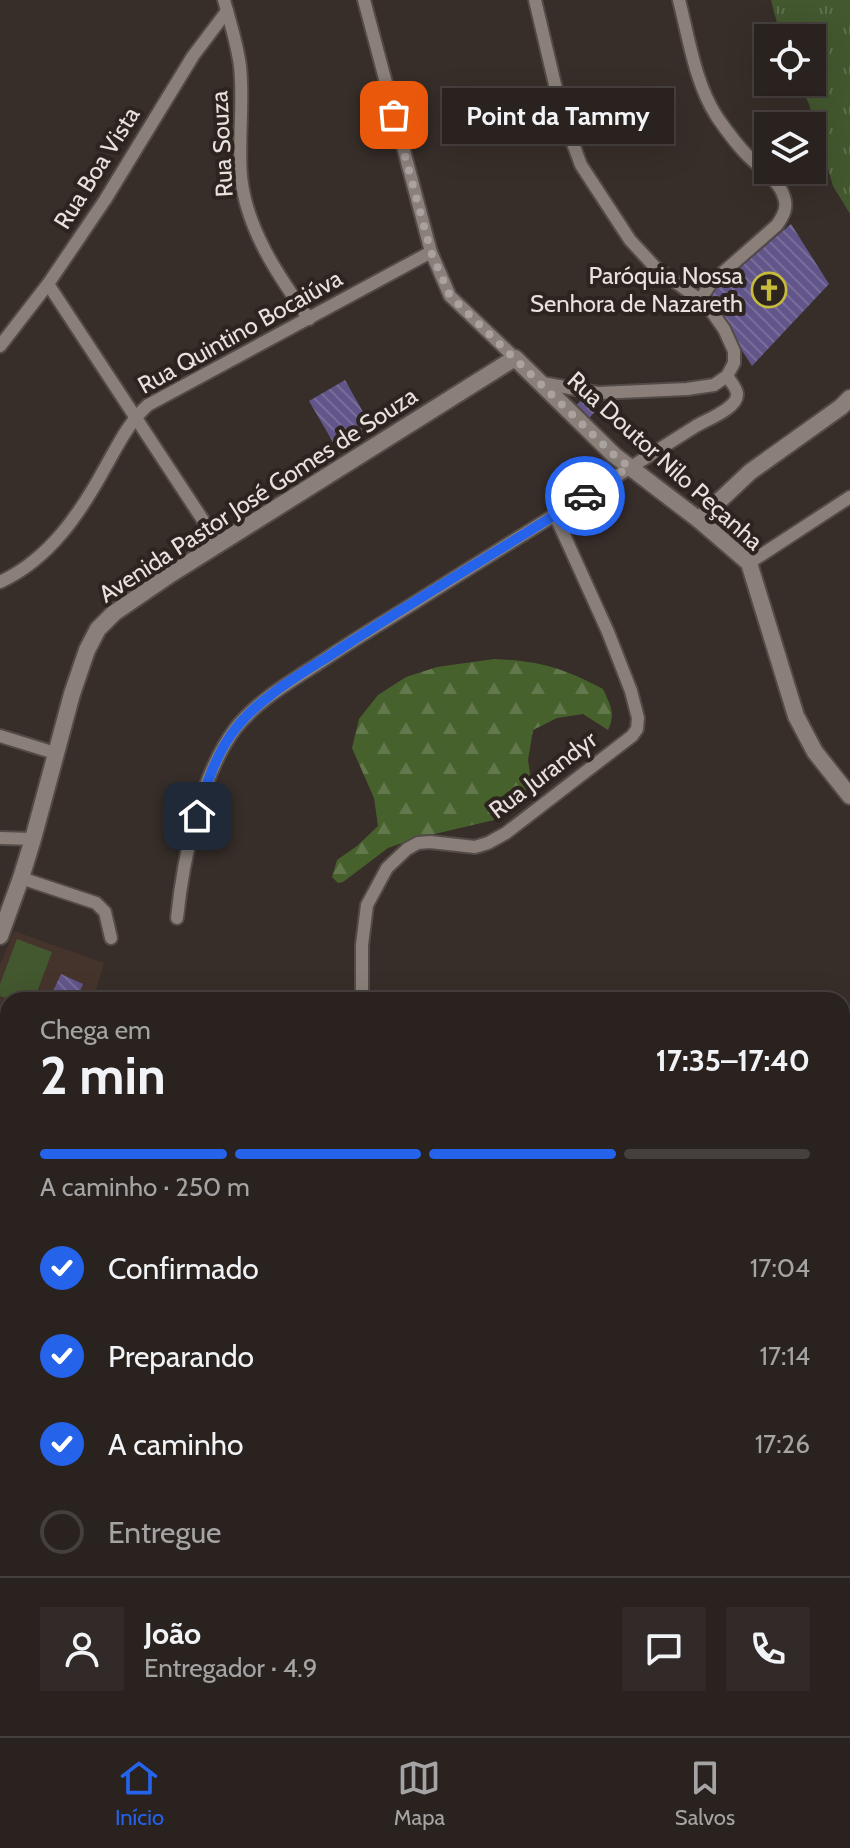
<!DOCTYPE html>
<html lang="pt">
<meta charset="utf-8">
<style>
body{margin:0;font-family:Cabin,sans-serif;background:#312a28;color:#f1f3f6;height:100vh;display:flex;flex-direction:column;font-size:30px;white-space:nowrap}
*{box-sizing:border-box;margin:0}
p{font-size:26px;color:#a5a4a4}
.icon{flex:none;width:44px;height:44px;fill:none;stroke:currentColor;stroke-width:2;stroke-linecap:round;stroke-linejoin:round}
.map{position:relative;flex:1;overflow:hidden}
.drawer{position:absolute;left:0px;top:992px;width:850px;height:744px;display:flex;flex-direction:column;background:#29221f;border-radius:24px 24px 0 0;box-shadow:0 8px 32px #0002,0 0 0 2px #453f3d}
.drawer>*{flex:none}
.controls{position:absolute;left:754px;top:24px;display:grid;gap:16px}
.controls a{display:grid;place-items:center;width:72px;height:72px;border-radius:0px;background:#29221f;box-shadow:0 8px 32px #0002,0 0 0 2px #453f3d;font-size:40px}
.pin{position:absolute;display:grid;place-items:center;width:68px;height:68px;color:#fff;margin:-34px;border-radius:16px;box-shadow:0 4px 12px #0006}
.courier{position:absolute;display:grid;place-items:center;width:80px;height:80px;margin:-40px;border:6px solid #2563eb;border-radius:50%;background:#fff;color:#222;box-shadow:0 2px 10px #0007}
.bubble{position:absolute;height:56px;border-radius:0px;background:#29221f;box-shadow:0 8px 32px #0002,0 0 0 2px #453f3d;font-size:26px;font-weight:700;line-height:56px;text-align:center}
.overview em{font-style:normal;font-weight:700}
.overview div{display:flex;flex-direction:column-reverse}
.overview{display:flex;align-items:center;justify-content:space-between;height:136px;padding:0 40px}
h1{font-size:52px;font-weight:700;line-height:60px}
.bar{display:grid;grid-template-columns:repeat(4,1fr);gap:12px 8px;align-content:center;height:96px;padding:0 40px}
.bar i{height:10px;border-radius:6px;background:#453f3d}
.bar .active{background:#2563eb}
.bar p{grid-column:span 4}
.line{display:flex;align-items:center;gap:20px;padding:0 40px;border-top:2px solid #453f3d}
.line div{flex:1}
.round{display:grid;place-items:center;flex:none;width:84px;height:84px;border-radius:0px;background:#312a28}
ol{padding:0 40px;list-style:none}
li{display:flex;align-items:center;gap:24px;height:88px}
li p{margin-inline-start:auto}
li .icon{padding:8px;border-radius:50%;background:#2563eb;color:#fff;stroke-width:4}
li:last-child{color:#a5a4a4}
li i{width:44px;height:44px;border:4px solid #453f3d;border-radius:50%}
.tab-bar{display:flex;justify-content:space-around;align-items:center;height:112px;border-top:2px solid #453f3d;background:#29221f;font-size:22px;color:#a5a4a4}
.tab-bar a{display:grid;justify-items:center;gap:4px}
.tab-bar .active{color:#2563eb}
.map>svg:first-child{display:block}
</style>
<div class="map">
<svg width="850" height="1736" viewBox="0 0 850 1736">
<defs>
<pattern id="forest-firs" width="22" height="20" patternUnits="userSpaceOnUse" patternTransform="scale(2)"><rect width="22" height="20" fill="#47612d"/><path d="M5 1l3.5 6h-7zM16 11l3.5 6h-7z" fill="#62774b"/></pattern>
<pattern id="park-tufts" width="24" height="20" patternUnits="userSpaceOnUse" patternTransform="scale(2)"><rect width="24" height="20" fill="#43582f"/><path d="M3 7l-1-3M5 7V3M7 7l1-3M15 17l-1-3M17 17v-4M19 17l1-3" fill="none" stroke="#5e704d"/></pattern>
<pattern id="building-back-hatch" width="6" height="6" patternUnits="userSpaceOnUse" patternTransform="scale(2)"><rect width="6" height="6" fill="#62558a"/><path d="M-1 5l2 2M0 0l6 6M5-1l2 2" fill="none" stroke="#786d9a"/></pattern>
</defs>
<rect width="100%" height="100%" fill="#372e29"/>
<polygon fill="#44342c" points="14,931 104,963 96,990 86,996 84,1000 8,1000 8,1154 0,1151 0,965"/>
<g fill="url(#forest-firs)">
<path d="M494,659C540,661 563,668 603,689C610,705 616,713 608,730L583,714L557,718L533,730L528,760L531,781L518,805L494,820L413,839L388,848L343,882L338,883L332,877L337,860L357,846L378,826L374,798L352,748L359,719L378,695L406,677L437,667Z"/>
<polygon points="850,1581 850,1714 842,1718 842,1585"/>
<polygon points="710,1728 811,1728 803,1736 719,1736"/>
</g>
<polygon fill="url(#park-tufts)" points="771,0 850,0 850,214 833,186 809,104 798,82 812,82 812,38 781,38"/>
<polygon fill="#43582f" points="17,939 52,952 34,1000 11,1000 0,996 0,984"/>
<g fill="url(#building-back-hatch)">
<polygon points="791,224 829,284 752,366 707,296"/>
<polygon points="345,380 372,428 337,449 309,401"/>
<polygon points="585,397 596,410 587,421 574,407"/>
<polygon points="61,974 83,984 76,1000 49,1000"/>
<polygon points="850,1049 850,1087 842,1091 842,1053"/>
<polygon points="850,1093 850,1132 842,1136 842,1096"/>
<polygon points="849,1138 850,1168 842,1171 842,1141"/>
</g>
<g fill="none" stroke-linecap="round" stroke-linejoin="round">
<g stroke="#534b47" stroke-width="16">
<g id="minor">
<path d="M224,0C230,22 237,43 240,66C244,102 238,140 241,176C246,229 279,277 309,319"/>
<polyline points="364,0 431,252 450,296 515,358"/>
<polyline points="535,0 562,114 581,165 630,240 655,267 700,300 712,312 724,329 734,351 734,363 727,376 714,385 687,389 598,393 542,383"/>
<path d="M679,0C689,39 695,83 717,117C726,130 737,145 748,156C760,168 779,180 784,197C788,208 783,216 777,225L711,283L700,300"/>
<polyline points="48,284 218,543"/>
<polyline points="0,346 48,284 105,200 193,56 227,11"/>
<polyline points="749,563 850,497"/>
<path d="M0,582C50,559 81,512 106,466C119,443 129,422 148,405L431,252"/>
<polyline points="0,736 55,753"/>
<polyline points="0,838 33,839"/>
<polyline points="21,878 96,903 105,912 111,938"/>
<path d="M177,918C183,860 200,776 235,729C256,702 288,683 316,665C343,647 370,630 398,613C497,551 597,489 696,426C706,420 738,408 737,394C737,388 730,381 727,376"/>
<polyline points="216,1000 218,998"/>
<polyline points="362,1000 362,945 367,905 387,868 407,849 418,843 430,842 475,847 488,843 506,833 632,736 637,729 638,718 631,691 608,632 555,515"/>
<polyline points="0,1224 8,1216"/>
<polyline points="0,1614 8,1616"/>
<polyline points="216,1728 216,1736"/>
<polyline points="459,1728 469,1736"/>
<polyline points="628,1736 628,1728"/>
<polyline points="847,1736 850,1732"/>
</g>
</g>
<g stroke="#534b47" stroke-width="20">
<g id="tertiary">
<polyline points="699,520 750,472 841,407 850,398"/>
<polyline points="0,936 21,878 33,839 72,694 87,650 98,629 114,613 171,574 515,358 614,455 699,520 749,563 796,716 815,752 850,796"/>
<polyline points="842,1289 850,1288"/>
<polyline points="77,1728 77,1736"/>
</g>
</g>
<g stroke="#534b47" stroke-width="24">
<g id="trunk">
<polyline points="842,1229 850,1224"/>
<polyline points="842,1279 850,1271"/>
<polyline points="0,1522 8,1523"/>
<polyline points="0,1541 8,1541"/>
</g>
</g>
<use href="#minor" stroke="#8a7f79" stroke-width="12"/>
<use href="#tertiary" stroke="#8a7f79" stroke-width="16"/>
<use href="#trunk" stroke="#cc6464" stroke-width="20"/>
</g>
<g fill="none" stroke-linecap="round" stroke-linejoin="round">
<polyline stroke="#aaa29f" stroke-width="8" stroke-dasharray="0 14.4" points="394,115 431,252 450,296 614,455 629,467 585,496"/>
<path stroke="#2563eb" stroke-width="10" d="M197,816C206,785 216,753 236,728C264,693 307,671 343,647C423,595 505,547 585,496"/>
</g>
<defs>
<g id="church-ring" transform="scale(1.8)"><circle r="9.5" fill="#2d241f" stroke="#c7bb3b" stroke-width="1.5"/><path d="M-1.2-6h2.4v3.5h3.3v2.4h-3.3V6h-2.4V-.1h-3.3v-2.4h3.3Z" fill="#c7bb3b"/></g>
</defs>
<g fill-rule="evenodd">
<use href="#church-ring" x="769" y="290"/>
</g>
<g text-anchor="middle" stroke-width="8" stroke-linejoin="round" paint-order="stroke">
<g font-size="24" fill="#e8e1de" stroke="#2d241f">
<text transform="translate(222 144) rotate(-93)" y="8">Rua Souza</text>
<text transform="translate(97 168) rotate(-58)" y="8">Rua Boa Vista</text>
<text transform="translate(240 332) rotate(-29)" y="8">Rua Quintino Bocaiúva</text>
<text transform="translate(665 461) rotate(42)" y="8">Rua Doutor Nilo Peçanha</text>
<text transform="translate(258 495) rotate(-33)" y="8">Avenida Pastor José Gomes de Souza</text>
<text transform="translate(543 775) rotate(-37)" y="8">Rua Jurandyr</text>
</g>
<g font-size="24" fill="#e8e1de" stroke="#2d241f" text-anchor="end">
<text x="743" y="284">Paróquia Nossa<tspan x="743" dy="28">Senhora de Nazareth</tspan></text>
</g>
</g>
</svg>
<div class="controls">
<a><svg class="icon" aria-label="locate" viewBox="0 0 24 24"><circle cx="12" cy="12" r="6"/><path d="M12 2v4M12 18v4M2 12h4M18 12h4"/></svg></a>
<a><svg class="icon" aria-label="layers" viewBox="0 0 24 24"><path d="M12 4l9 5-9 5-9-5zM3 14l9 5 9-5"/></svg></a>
</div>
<div class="pin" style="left:394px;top:115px;background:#ea580c"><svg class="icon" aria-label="bag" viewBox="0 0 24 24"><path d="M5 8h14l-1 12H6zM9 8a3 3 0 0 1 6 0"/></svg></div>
<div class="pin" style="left:197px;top:816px;background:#1f2937"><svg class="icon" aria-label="home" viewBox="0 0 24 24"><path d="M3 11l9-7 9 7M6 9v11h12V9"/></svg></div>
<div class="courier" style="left:585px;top:496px"><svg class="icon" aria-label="car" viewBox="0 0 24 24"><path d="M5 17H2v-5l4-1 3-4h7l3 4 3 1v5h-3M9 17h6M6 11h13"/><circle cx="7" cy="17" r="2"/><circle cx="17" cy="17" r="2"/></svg></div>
<div class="bubble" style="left:442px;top:88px;width:232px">Point da Tammy</div>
<section class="drawer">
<div class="overview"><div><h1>2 min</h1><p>Chega em</p></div><em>17:35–17:40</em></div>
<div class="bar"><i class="active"></i><i class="active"></i><i class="active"></i><i></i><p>A caminho · 250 m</p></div>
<ol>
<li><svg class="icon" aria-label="check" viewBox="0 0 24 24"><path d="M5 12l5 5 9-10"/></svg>Confirmado<p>17:04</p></li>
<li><svg class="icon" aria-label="check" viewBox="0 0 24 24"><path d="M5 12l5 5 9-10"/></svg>Preparando<p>17:14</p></li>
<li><svg class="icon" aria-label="check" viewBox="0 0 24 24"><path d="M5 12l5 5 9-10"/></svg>A caminho<p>17:26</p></li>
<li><i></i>Entregue</li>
</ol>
<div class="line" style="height:144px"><a class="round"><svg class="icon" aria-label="person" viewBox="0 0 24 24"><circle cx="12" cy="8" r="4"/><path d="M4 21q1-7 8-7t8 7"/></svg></a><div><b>João</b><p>Entregador · 4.9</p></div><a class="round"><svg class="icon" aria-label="chat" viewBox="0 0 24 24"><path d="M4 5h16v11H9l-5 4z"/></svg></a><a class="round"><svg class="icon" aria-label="phone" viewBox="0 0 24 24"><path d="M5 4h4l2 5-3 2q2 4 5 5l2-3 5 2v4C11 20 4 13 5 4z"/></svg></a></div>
</section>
</div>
<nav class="tab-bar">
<a class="active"><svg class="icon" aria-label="home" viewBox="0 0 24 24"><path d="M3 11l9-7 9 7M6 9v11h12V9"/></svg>Início</a>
<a><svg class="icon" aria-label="map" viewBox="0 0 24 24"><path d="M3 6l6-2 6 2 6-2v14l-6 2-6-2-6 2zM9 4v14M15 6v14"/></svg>Mapa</a>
<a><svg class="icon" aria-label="saved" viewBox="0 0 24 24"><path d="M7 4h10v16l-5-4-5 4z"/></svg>Salvos</a>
</nav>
